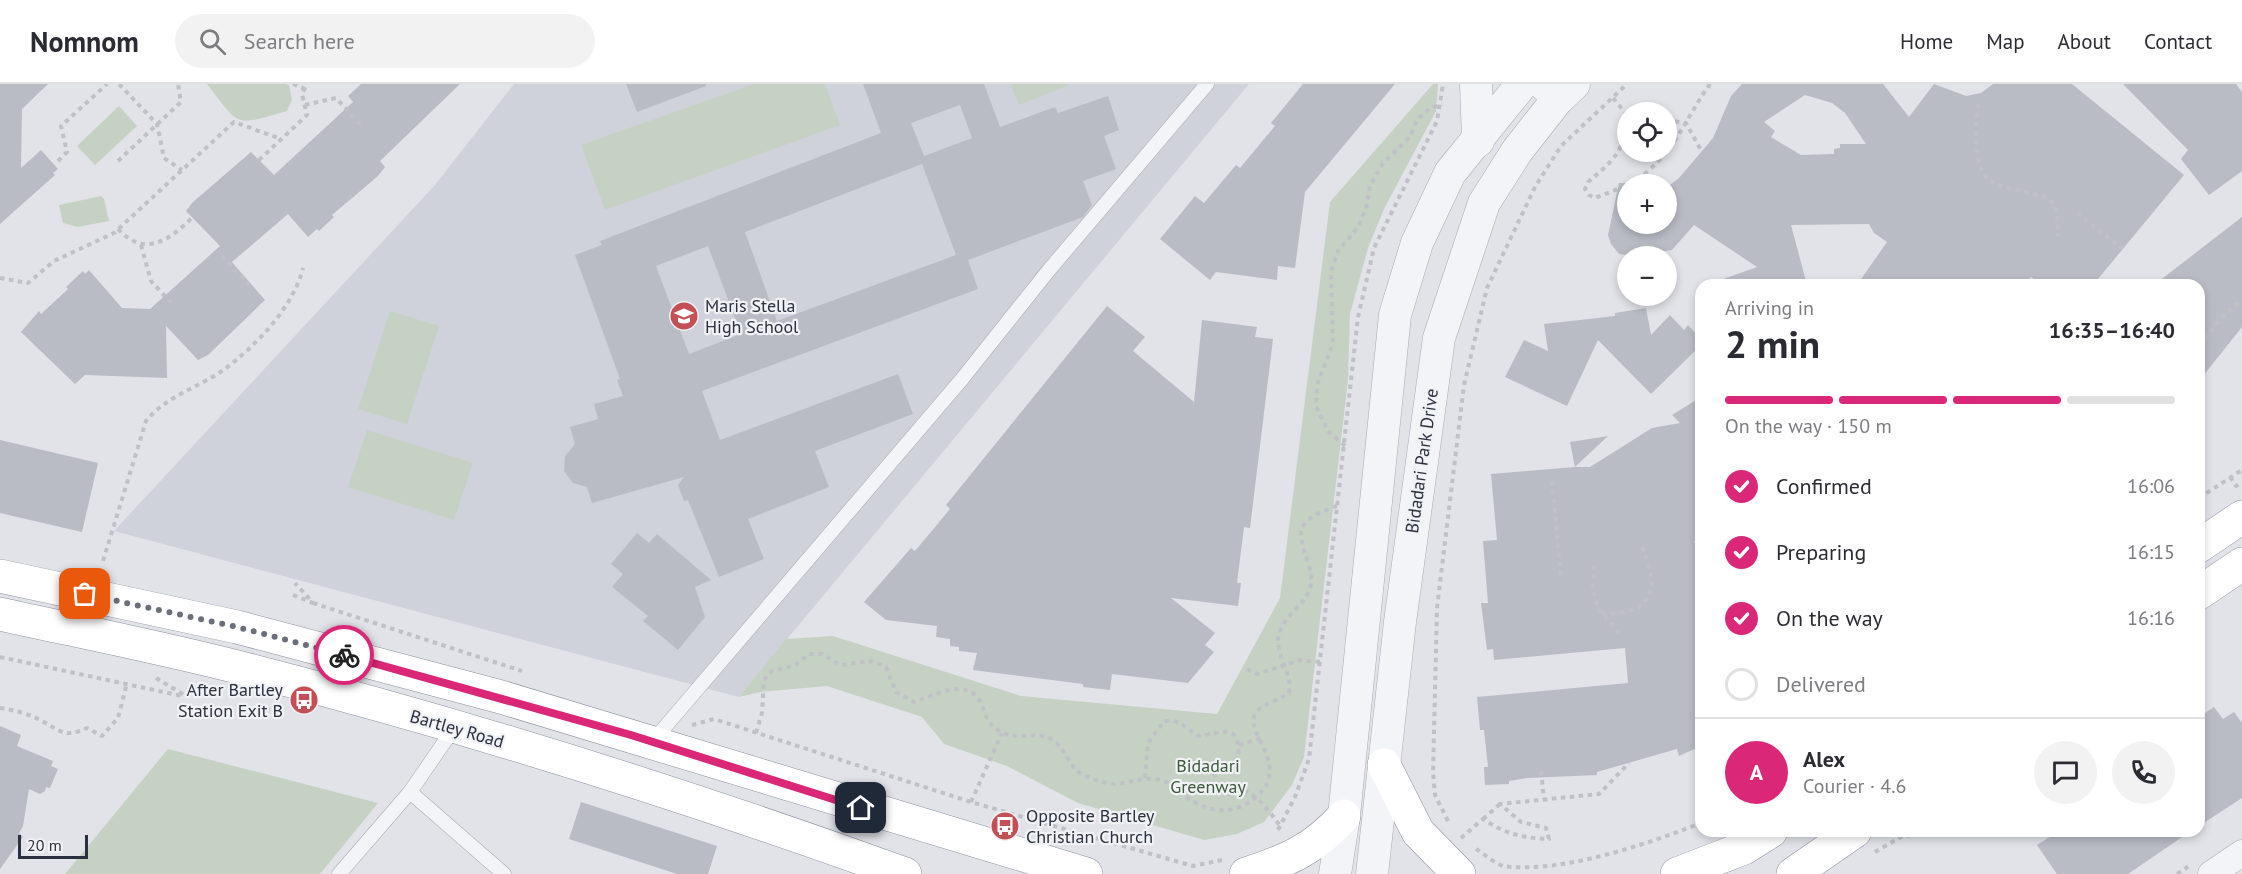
<!DOCTYPE html>
<meta charset="utf-8">
<style>
body{margin:0;font-family:"PT Sans",sans-serif;background:#f2f2f3;color:#2b2b33;height:100vh;display:flex;flex-direction:column;font-size:22px;white-space:nowrap}
*{box-sizing:border-box;margin:0}
p{font-size:20px;color:#7c7c81}
.icon{flex:none;width:33px;height:33px;fill:none;stroke:currentColor;stroke-width:2;stroke-linecap:round;stroke-linejoin:round}
.map{position:relative;flex:1;overflow:hidden}
.drawer{position:absolute;left:1695px;top:195px;width:510px;height:558px;display:flex;flex-direction:column;background:#fff;border-radius:18px;box-shadow:0 3px 9px #0003}
.drawer>*{flex:none}
.fabs{position:absolute;left:1617px;top:18px;display:grid;gap:12px}
.fabs a{display:grid;place-items:center;width:60px;height:60px;border-radius:50%;background:#fff;box-shadow:0 3px 9px #0003;font-size:30px}
.scale{position:absolute;left:18px;bottom:15px;width:70px;box-sizing:border-box;padding-left:6px;border:3px solid #2b303f;border-top:0;font-size:16px;line-height:21px;white-space:nowrap;color:#2b303f;-webkit-text-stroke:4px #f0f2f6;paint-order:stroke}
.pin{position:absolute;display:grid;place-items:center;width:51px;height:51px;color:#fff;margin:-26px;border-radius:12px;box-shadow:0 3px 9px #0006}
.courier{position:absolute;display:grid;place-items:center;width:60px;height:60px;margin:-30px;border:4px solid #db2777;border-radius:50%;background:#fff;color:#222;box-shadow:0 2px 8px #0007}
.overview em{font-style:normal;font-weight:700}
.overview div{display:flex;flex-direction:column-reverse}
.overview{display:flex;align-items:center;justify-content:space-between;height:102px;padding:0 30px}
h1{font-size:39px;font-weight:700;line-height:45px}
.bar{display:grid;grid-template-columns:repeat(4,1fr);gap:9px 6px;align-content:center;height:72px;padding:0 30px}
.bar i{height:8px;border-radius:4px;background:#e1e1e2}
.bar .current{background:#db2777}
.bar p{grid-column:span 4}
.line{display:flex;align-items:center;gap:15px;padding:0 30px;border-top:2px solid #e1e1e2}
.line div{flex:1}
.round{display:grid;place-items:center;flex:none;width:63px;height:63px;border-radius:32px;background:#f2f2f3}
ol{padding:0 30px;list-style:none}
li{display:flex;align-items:center;gap:18px;height:66px}
li p{margin-inline-start:auto}
li .icon{padding:6px;border-radius:50%;background:#db2777;color:#fff;stroke-width:4}
li:last-child{color:#7c7c81}
li i{width:33px;height:33px;border:3px solid #e1e1e2;border-radius:50%}
header{display:flex;align-items:center;gap:36px;box-sizing:border-box;height:84px;padding:0 30px;background:#fff;border-bottom:2px solid #e1e1e2}
header strong{font-size:28px}
nav{display:flex;gap:33px;margin-inline-start:auto;font-size:21px}
.search{width:420px;height:54px;background:#f2f2f3;display:flex;align-items:center;gap:15px;box-sizing:border-box;padding:0 21px;border-radius:33px;color:#7c7c81;font-size:22px}
.map>svg:first-child{display:block}
</style>
<header>
<strong>Nomnom</strong>
<div class="search"><svg class="icon" aria-label="search" viewBox="0 0 24 24"><circle cx="10" cy="10" r="6"/><path d="M15 15l6 6"/></svg>Search here</div>
<nav><a>Home</a><a>Map</a><a>About</a><a>Contact</a></nav>
</header>
<div class="map">
<svg width="2242" height="790" viewBox="0 0 2242 790">
<rect width="100%" height="100%" fill="#e1e3e9"/>
<polygon fill="#cfd2da" points="514,0 1249,0 739,613 114,447 435,101"/>
<g fill="#c5d2c3">
<path d="M207,0H285L289,1L292,16L287,27C234,42 241,44 207,0Z"/>
<polygon points="754,0 825,0 840,41 605,126 581,61"/>
<polygon points="1011,0 1071,0 1019,21"/>
<polygon points="1433,0 1438,0 1436,27 1384,125 1368,164 1350,230 1348,296 1304,673 1292,701 1264,738 1237,750 1204,756 1078,719 1007,682 944,660 922,633 827,602 760,608 739,613 786,555 833,552 1021,612 1217,630 1280,514 1330,118"/>
<polygon points="119,22 137,42 95,81 77,62"/>
<polygon points="101,112 104,115 109,137 78,143 63,139 59,121"/>
<polygon points="390,227 439,242 407,340 358,325"/>
<polygon points="367,346 473,379 454,436 348,403"/>
<polygon points="168,665 378,719 320,790 65,790"/>
</g>
<g fill="#b9bcc5" fill-rule="evenodd">
<polygon points="0,0 48,0 22,25 21,84 41,66 58,85 53,89 55,91 0,140"/>
<polygon points="361,0 460,0 380,77 385,83 378,92 332,131 334,133 319,147 317,145 308,153 288,130 232,178 265,216 208,271 198,276 166,242 167,294 85,291 75,300 21,248 39,227 41,230 68,205 66,203 83,187 85,190 89,186 122,224 150,225 220,162 186,127 193,118 251,68 274,91 353,18 348,12"/>
<polygon points="626,0 706,0 706,2 637,28"/>
<path d="M863,0H984L1000,43L1055,23L1058,29L1108,12L1119,46L1104,52L1116,85L1083,97L1092,121L1083,133L968,176L978,205L702,307L720,356L898,290L913,330L815,367L829,403L748,435L764,475L719,493L688,416L684,417L678,401L684,393L592,419L587,403L573,399L564,387L565,372L575,360L570,343L598,335L594,320L623,312L617,296L620,295L575,171L602,161L600,157L881,49ZM960,21L972,54L924,72L911,39ZM922,80L956,171L777,237L745,148ZM708,162L741,250L689,270L656,182Z"/>
<polygon points="1303,0 1395,0 1305,108 1295,184 1278,182 1277,196 1216,188 1210,196 1160,155 1195,112 1204,119 1236,81 1240,84 1275,42 1271,39"/>
<path d="M1742,0H1883L1909,33L1934,0L1966,12L1981,9L1993,0H2072L2184,91L2093,201H2041L2031,193L2024,201H1857L1887,158L1874,149L1869,140L1791,141L1807,201H1715V198L1757,183L1694,141L1672,166L1634,172L1619,170L1611,160L1608,151L1619,99H1628V140H1666V104L1679,94L1713,54L1731,12ZM1805,11L1832,19L1845,29L1866,60H1840V64L1834,65V70L1801,71L1771,53L1775,47L1764,38Z"/>
<polygon points="2123,0 2236,0 2242,8 2242,87 2209,111 2181,75 2188,66"/>
<polygon points="2242,133 2242,243 2199,297 2199,201 2154,201"/>
<polygon points="1107,222 1145,253 1133,267 1194,318 1202,236 1257,243 1255,253 1273,255 1250,444 1244,443 1237,499 1241,499 1238,522 1171,514 1215,549 1205,561 1214,568 1188,599 1112,590 1110,606 1083,603 1083,600 973,586 977,569 959,567 959,563 950,562 950,555 936,553 937,542 886,536 864,518 911,464 915,467 950,425 946,421"/>
<polygon points="1646,224 1651,251 1670,231 1684,246 1688,241 1701,255 1701,261 1651,310 1598,256 1567,322 1505,293 1524,256 1548,267 1544,240 1615,232 1615,229"/>
<polygon points="1701,313 1701,454 1694,457 1701,473 1701,662 1679,672 1677,665 1597,688 1597,691 1527,694 1509,697 1509,700 1485,701 1484,683 1488,683 1484,646 1480,646 1477,613 1628,599 1625,564 1494,576 1493,565 1487,566 1481,519 1488,519 1483,457 1497,456 1491,390 1575,383 1570,358 1608,352 1575,383 1590,383 1652,344 1680,339 1672,331"/>
<polygon points="0,356 98,379 82,448 0,429"/>
<polygon points="637,449 649,459 657,450 711,496 695,503 705,533 678,566 643,537 648,532 612,503 623,490 611,480"/>
<polygon points="2214,623 2223,635 2234,628 2242,639 2242,714 2199,742 2199,633"/>
<polygon points="0,642 21,651 17,662 53,677 51,682 58,685 50,704 46,703 45,707 40,710 29,705 23,742 19,749 23,753 0,785"/>
<polygon points="581,718 717,762 708,790 677,790 569,755"/>
<polygon points="2059,747 2191,747 2128,790 2057,790 2037,761"/>
</g>
<g fill="none" stroke-linecap="round" stroke-linejoin="round">
<g stroke="#a7aab3" stroke-width="15">
<g id="service">
<polyline points="653,657 962,295 1049,186 1207,0"/>
<polyline points="410,708 504,790"/>
<polyline points="339,790 410,708 454,644"/>
</g>
</g>
<g stroke="#a7aab3" stroke-width="27">
<g id="minor">
<polyline points="1539,0 1557,16"/>
<polyline points="2211,790 2242,769"/>
</g>
</g>
<g stroke="#a7aab3" stroke-width="33">
<g id="tertiary">
<polyline points="1476,0 1478,57"/>
<polyline points="1335,790 1344,732 1395,231 1417,159 1450,89 1522,0"/>
<polyline points="1372,790 1400,538 1439,254 1484,119 1517,67 1557,16 1574,0"/>
</g>
</g>
<g stroke="#8a909e" stroke-width="34">
<g id="trunk">
<polyline points="2199,462 2242,433"/>
<polyline points="0,492 237,543 501,613 1086,790"/>
<polyline points="2199,509 2242,480"/>
<path d="M0,530C82,548 164,564 245,585C468,642 689,712 905,790"/>
<polyline points="1384,681 1418,748 1459,790"/>
<path d="M1246,790C1289,776 1314,765 1344,732"/>
<polyline points="1677,790 1744,764 1771,747"/>
<polyline points="1793,790 1855,747"/>
</g>
</g>
<g stroke="#bfc1c7" stroke-width="4" stroke-dasharray="4.5 4.5" stroke-linecap="butt">
<polyline points="119,0 157,40 164,74 182,86"/>
<polyline points="293,0 305,5"/>
<path d="M1613,14L1627,31C1626,66 1614,76 1588,98L1585,105L1589,111L1595,114L1628,101"/>
<path d="M1978,20C1976,39 1971,88 1992,98C2008,106 2029,108 2046,113C2060,122 2057,138 2058,152"/>
<polyline points="305,21 336,14 363,43"/>
<polyline points="1666,36 1686,39 1702,68"/>
<polyline points="259,76 307,31 302,10 307,0"/>
<polyline points="58,77 67,68 61,42 107,0"/>
<polyline points="118,77 181,18 178,0"/>
<path d="M1629,100C1673,75 1682,39 1710,0"/>
<polyline points="2077,129 2123,165"/>
<path d="M118,145C145,174 169,156 192,134"/>
<polyline points="141,161 151,197 172,220"/>
<polyline points="222,172 253,205"/>
<polyline points="0,194 28,199 54,177 114,149 234,38 281,55"/>
<polyline points="2199,262 2223,232 2242,216"/>
<polyline points="1345,362 1328,347 1316,322 1317,301 1333,259 1331,187 1338,167 1358,143 1366,125 1370,102 1383,79 1410,53 1417,36 1429,25 1442,20"/>
<polyline points="2230,393 2236,402 2242,398"/>
<polyline points="1552,397 1561,492"/>
<polyline points="2199,414 2242,386"/>
<path d="M103,477L146,337C165,313 197,304 222,287C255,263 293,224 303,184"/>
<polyline points="1594,481 1593,506 1598,524 1619,549"/>
<polyline points="293,511 313,519 295,499"/>
<polyline points="313,519 522,587"/>
<path d="M1602,530C1655,530 1661,504 1641,461"/>
<polyline points="0,573 182,612"/>
<polyline points="1247,585 1257,590 1300,576 1321,578"/>
<polyline points="156,594 186,612"/>
<path d="M0,624C14,626 30,630 42,637C62,648 65,654 87,644L102,652L118,634L127,599"/>
<polyline points="257,628 276,623"/>
<polyline points="692,641 714,635 971,718 1193,782 1222,776"/>
<path d="M756,649L762,629L764,596L772,587L794,582L809,570H822L840,581L872,577L886,583L896,608L914,618C929,613 955,599 971,608C987,616 979,638 1003,649C1019,656 1034,647 1051,655C1064,661 1068,682 1080,689C1089,694 1104,700 1115,700C1132,699 1147,691 1164,697C1172,700 1180,708 1186,713C1209,729 1234,732 1256,713C1292,683 1245,650 1255,630C1260,620 1280,616 1289,609C1293,590 1277,574 1278,555C1280,533 1308,521 1311,500C1314,484 1295,455 1303,442C1311,430 1327,426 1339,421"/>
<polyline points="1239,661 1261,654"/>
<polyline points="1541,687 1544,715"/>
<path d="M1145,694L1148,659L1164,637C1182,635 1184,644 1198,652C1220,650 1241,636 1238,674L1215,690L1216,701L1221,708L1230,710L1240,705C1259,711 1269,728 1281,743"/>
<polyline points="971,718 1002,649"/>
<polyline points="1483,735 1500,720"/>
<polyline points="1448,737 1435,711 1433,689 1437,524 1464,301 1487,204 1535,103 1561,62 1627,0"/>
<polyline points="1278,746 1295,713 1309,675 1358,233 1374,164 1437,37 1443,0"/>
<path d="M1461,754L1483,735C1505,750 1522,754 1549,755L1546,744L1521,738L1500,720L1599,710L1629,679"/>
<path d="M1476,765C1484,770 1494,779 1503,782C1560,790 1648,760 1701,739"/>
<polyline points="1875,768 1901,753 1934,747"/>
<polyline points="2177,790 2189,782"/>
</g>
<use href="#service" stroke="#f3f4f7" stroke-width="14"/>
<use href="#minor" stroke="#f3f4f7" stroke-width="26"/>
<use href="#tertiary" stroke="#f3f4f7" stroke-width="32"/>
<use href="#trunk" stroke="#fff" stroke-width="33"/>
</g>
<g fill="none" stroke-linecap="round" stroke-linejoin="round">
<polyline stroke="#6b6f7a" stroke-width="6" stroke-dasharray="0 10.8" points="85,510 237,543 344,571"/>
<polyline stroke="#db2777" stroke-width="8" points="344,571 631,651 861,724"/>
</g>
<defs>
<g id="school-disc" transform="scale(1.5)"><circle r="9.5" fill="#c45056" stroke="#f0f2f6"/><path d="M0-5L7-2L0 1L-7-2ZM-4 1L0 2.5L4 1V4Q0 6-4 4Z" fill="#fff"/></g>
<g id="bus-disc" transform="scale(1.5)"><circle r="9.5" fill="#c45056" stroke="#f0f2f6"/><path d="M-5-6H5V4H4V6H2V4H-2V6H-4V4H-5ZM-3.5-4V0h7V-4ZM-3.5 1.2v1.5H-2V1.2ZM2 1.2v1.5H3.5V1.2Z" fill="#fff"/></g>
</defs>
<g fill-rule="evenodd">
<use href="#school-disc" x="684" y="232"/>
<use href="#bus-disc" x="304" y="616"/>
<use href="#bus-disc" x="1005" y="742"/>
</g>
<g text-anchor="middle" stroke-width="4.5" stroke-linejoin="round" paint-order="stroke">
<g font-size="18" fill="#2b303f" stroke="#f0f2f6" text-anchor="start">
<text x="705" y="228">Maris Stella<tspan x="705" dy="21">High School</tspan></text>
<text x="283" y="612" text-anchor="end">After Bartley<tspan x="283" dy="21">Station Exit B</tspan></text>
<text x="1026" y="738">Opposite Bartley<tspan x="1026" dy="21">Christian Church</tspan></text>
</g>
<g font-size="18" fill="#2b303f" stroke="#f0f2f6">
<text transform="translate(1422 377) rotate(-82)" y="6">Bidadari Park Drive</text>
<text transform="translate(457 645) rotate(16)" y="6">Bartley Road</text>
</g>
<g font-size="18" fill="#3c5a39" stroke="#f0f2f6">
<text x="1208" y="688">Bidadari<tspan x="1208" dy="21">Greenway</tspan></text>
</g>
</g>
</svg>
<div class="fabs">
<a><svg class="icon" aria-label="locate" viewBox="0 0 24 24"><circle cx="12" cy="12" r="6"/><path d="M12 2v4M12 18v4M2 12h4M18 12h4"/></svg></a>
<a>+</a>
<a>−</a>
</div>
<div class="scale">20 m</div>
<div class="pin" style="left:85px;top:510px;background:#ea580c"><svg class="icon" aria-label="bag" viewBox="0 0 24 24"><path d="M5 8h14l-1 12H6zM9 8a3 3 0 0 1 6 0"/></svg></div>
<div class="pin" style="left:861px;top:724px;background:#1f2937"><svg class="icon" aria-label="home" viewBox="0 0 24 24"><path d="M3 11l9-7 9 7M6 9v11h12V9"/></svg></div>
<div class="courier" style="left:344px;top:571px"><svg class="icon" aria-label="bike" viewBox="0 0 24 24"><circle cx="6" cy="16" r="4"/><circle cx="18" cy="16" r="4"/><path d="M6 16l4-8h5l3 8M10 8l3 8H6M13 5h3"/></svg></div>
<section class="drawer">
<div class="overview"><div><h1>2 min</h1><p>Arriving in</p></div><em>16:35–16:40</em></div>
<div class="bar"><i class="current"></i><i class="current"></i><i class="current"></i><i></i><p>On the way · 150 m</p></div>
<ol>
<li><svg class="icon" aria-label="check" viewBox="0 0 24 24"><path d="M5 12l5 5 9-10"/></svg>Confirmed<p>16:06</p></li>
<li><svg class="icon" aria-label="check" viewBox="0 0 24 24"><path d="M5 12l5 5 9-10"/></svg>Preparing<p>16:15</p></li>
<li><svg class="icon" aria-label="check" viewBox="0 0 24 24"><path d="M5 12l5 5 9-10"/></svg>On the way<p>16:16</p></li>
<li><i></i>Delivered</li>
</ol>
<div class="line" style="height:108px"><b class="round" style="background:#db2777;color:#fff">A</b><div><b>Alex</b><p>Courier · 4.6</p></div><a class="round"><svg class="icon" aria-label="chat" viewBox="0 0 24 24"><path d="M4 5h16v11H9l-5 4z"/></svg></a><a class="round"><svg class="icon" aria-label="phone" viewBox="0 0 24 24"><path d="M5 4h4l2 5-3 2q2 4 5 5l2-3 5 2v4C11 20 4 13 5 4z"/></svg></a></div>
</section>
</div>
